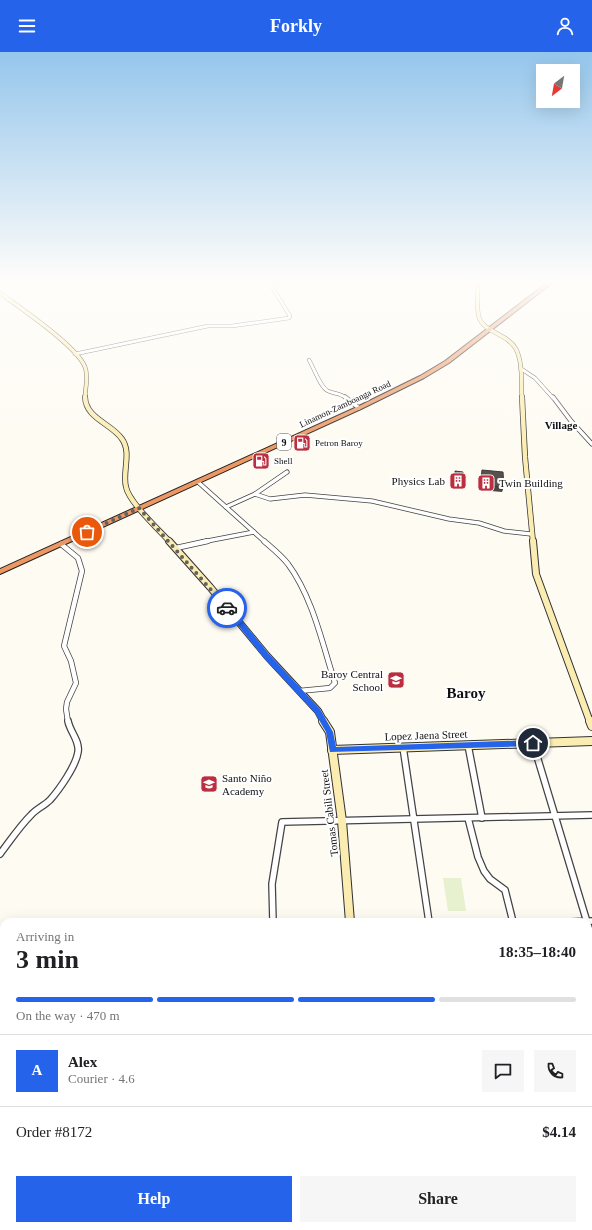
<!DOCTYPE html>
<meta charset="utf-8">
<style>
body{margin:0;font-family:"Times New Roman",serif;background:#f6f6f6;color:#202124;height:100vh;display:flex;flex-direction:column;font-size:15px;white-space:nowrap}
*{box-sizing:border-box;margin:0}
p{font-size:13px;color:#757577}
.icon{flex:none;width:22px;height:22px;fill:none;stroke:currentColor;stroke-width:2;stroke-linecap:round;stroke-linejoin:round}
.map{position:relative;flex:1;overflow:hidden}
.sheet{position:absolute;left:0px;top:866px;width:592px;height:312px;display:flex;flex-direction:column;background:#fff;border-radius:12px 12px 0 0;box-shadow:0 4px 16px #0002}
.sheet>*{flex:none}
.needle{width:26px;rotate:211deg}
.tools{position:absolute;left:536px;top:12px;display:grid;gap:8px}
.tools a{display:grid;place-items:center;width:44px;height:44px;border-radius:0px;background:#fff;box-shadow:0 4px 16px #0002;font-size:20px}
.pin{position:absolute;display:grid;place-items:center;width:34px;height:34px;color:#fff;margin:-17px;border:2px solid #fff;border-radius:50%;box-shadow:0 1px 4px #0007}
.courier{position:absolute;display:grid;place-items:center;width:40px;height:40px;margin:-20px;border:3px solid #2563eb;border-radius:50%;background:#fff;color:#222;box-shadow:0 1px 5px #0007}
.head em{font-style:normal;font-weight:800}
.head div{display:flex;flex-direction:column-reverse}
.head{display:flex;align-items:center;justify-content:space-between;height:68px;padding:0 16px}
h1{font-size:26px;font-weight:800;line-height:30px}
.bar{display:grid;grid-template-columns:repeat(4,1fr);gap:6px 4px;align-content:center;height:48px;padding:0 16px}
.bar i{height:5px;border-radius:3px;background:#e0e0e0}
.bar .selected{background:#2563eb}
.bar p{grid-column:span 4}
.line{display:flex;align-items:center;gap:10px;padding:0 16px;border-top:1px solid #e0e0e0}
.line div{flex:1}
.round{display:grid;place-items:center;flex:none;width:42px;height:42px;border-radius:0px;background:#f6f6f6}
.action{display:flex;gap:8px;margin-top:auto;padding:8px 16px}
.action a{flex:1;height:46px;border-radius:0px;background:#2563eb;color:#fff;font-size:16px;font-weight:800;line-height:46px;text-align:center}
.action a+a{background:#f6f6f6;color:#202124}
header{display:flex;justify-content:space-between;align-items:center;height:52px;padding:0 16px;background:#2563eb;color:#fff;font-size:18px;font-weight:800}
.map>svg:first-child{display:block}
</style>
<header><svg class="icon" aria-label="menu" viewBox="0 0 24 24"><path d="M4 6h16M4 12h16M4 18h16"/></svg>Forkly<svg class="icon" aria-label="person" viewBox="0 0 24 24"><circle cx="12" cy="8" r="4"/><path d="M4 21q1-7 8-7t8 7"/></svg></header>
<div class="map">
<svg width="592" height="1178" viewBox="0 0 592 1178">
<rect width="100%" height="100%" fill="#fefbf3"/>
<polygon fill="#e7f0cf" points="443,826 461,826 466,859 448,859"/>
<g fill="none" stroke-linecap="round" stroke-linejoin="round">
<g stroke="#434343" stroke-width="4">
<g id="street-far4">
<polyline points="75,302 208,274 232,274 289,266 290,264 271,233 277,231"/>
<path d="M309,308C314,316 320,335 328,339C334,342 340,341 346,346"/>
<polyline points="520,316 535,326 553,346"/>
</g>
</g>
<g stroke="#434343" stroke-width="5">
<g id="street-far3">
<polyline points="345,345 359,356"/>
<polyline points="553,345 571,369 592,392"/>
<polyline points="198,430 265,490"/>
<polyline points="255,442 270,447 305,443 372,449 449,467 479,471 504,479 531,482"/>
<polyline points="226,455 255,442 287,420"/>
<polyline points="202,490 254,480"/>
</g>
</g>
<g stroke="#434343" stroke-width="6">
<g id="street-far2">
<path d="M264,489C272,496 281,503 288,512C313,546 322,591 335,631L330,636L299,639"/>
<polyline points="61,492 78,506 82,519 64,594 71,609 76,631 67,650 66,657 68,670"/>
<polyline points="176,496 208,489"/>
</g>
</g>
<g stroke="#434343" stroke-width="8">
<g id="street-far1">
<polyline points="533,691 587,870"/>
<polyline points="468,693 482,766"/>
<polyline points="403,695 429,870"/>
<polyline points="468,766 478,805 484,819 490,827 505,838 513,870"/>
<path d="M0,802C10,789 19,775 31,763C36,757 44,754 50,748C59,738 76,714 78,700C80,689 70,680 68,669"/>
<polyline points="273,870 272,832 282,770 592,763"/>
<polyline points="571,870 592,869"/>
<polyline points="588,874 592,887"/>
</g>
</g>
<g stroke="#434343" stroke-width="9">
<g id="street">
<polyline points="588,1137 592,1136"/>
<polyline points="277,1174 277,1178"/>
<polyline points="377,1174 377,1178"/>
</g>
</g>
<g stroke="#323232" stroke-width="4.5">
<g id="secondary-far4">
<path d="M478,231C478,242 476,255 479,265C483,280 508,282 516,297C523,311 521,330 522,346"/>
<path d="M0,241C20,256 77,294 85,315C89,325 85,336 85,346"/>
</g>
</g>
<g stroke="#323232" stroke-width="6">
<g id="secondary-far3">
<path d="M85,345C86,367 111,371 122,387C132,401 122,420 126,435C129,450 158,477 170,490"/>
<polyline points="522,345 525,405 533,490"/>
</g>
</g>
<g stroke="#323232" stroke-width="8">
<g id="secondary-far2">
<polyline points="169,489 210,535 267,604 318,659 324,670"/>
<polyline points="533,489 536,522 590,670"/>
</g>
</g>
<g stroke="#323232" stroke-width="10">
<g id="secondary-far1">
<polyline points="323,669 330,680 342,769 350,870"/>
<polyline points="590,669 592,674"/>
<polyline points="332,698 592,689"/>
</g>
</g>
<g stroke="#323232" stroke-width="12">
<g id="secondary">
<polyline points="588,1029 592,1029"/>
<polyline points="579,1174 580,1178"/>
</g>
</g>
<g stroke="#212121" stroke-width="2">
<polygon id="highway" points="547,231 552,231 449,311 424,326 361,357 0,522 0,517 357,355 420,324 445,309"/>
</g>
<use href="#street-far4" stroke="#fff" stroke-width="3"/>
<use href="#street-far3" stroke="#fff" stroke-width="3.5"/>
<use href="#street-far2" stroke="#fff" stroke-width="4.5"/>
<use href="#street-far1" stroke="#fff" stroke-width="5.5"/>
<use href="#street" stroke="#fff" stroke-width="7"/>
<use href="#secondary-far4" stroke="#fbedb2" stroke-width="3.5"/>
<use href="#secondary-far3" stroke="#fbedb2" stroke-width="4.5"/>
<use href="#secondary-far2" stroke="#fbedb2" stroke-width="6"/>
<use href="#secondary-far1" stroke="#fbedb2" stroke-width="8"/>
<use href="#secondary" stroke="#fbedb2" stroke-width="10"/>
<use href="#highway" fill="#ed9863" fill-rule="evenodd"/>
</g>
<g fill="#4c4542">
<polygon points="482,418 504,435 502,440 480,438 481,424"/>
<polygon points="455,419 463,430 462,435 455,434 454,425"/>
</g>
<g fill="#58504d" stroke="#3e3836">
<polygon points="482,418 503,420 504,435 481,433"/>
<polygon points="455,419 463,420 463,430 456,429"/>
</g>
<linearGradient id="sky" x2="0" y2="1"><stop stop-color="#95c6ec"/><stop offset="0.58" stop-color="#fffdfa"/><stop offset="1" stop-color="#fffdfa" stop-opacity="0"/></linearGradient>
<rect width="592" height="396" fill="url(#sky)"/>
<polygon fill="#2563eb" points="225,554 230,554 269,602 320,657 333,680 336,695 533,688 537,691 533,694 330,700 326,680 315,661 264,606 225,557"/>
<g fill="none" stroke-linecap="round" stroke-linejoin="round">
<polyline stroke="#63625f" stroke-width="4" stroke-dasharray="0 7.2" points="87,480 139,456 227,556"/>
</g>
<defs>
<g id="fuel-square" transform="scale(0.9)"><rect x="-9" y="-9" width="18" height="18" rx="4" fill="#ba2e3f" stroke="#fff"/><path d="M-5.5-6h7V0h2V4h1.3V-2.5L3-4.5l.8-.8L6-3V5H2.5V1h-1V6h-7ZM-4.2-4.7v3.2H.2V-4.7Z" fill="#fff"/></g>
<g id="building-square" transform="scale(0.9)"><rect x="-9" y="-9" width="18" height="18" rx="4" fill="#ba2e3f" stroke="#fff"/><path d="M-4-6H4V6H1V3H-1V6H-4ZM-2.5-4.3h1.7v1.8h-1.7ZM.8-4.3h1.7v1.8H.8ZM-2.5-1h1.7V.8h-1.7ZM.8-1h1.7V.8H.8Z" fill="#fff"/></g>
<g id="school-square" transform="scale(0.9)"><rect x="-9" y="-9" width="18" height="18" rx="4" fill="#ba2e3f" stroke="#fff"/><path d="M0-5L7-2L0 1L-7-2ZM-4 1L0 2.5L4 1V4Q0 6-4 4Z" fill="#fff"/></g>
</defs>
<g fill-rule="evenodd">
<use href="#fuel-square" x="302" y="391"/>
<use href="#fuel-square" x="261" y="409"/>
<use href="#building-square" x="458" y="429"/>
<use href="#building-square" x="486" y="431"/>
<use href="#school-square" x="396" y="628"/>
<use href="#school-square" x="209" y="732"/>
</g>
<g text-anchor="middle" stroke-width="4" stroke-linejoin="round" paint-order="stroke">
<g font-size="9" fill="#101010" stroke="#fff">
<text transform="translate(345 352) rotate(-25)" y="3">Linamon-Zamboanga Road</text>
</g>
<g font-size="9" fill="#101010" stroke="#fff" text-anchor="start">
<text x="315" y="394">Petron Baroy</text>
<text x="274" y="412">Shell</text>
</g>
<rect fill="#fff" stroke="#585858" stroke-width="1" x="277" y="382" width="14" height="16" rx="3"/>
<g font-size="10" font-weight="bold" fill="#101010">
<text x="284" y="394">9</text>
</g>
<g font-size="11" font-weight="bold" fill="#101010" stroke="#fff">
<text x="561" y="377">Village</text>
</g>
<g font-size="11" fill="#101010" stroke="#fff" text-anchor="end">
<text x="445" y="433">Physics Lab</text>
<text x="499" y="435" text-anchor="start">Twin Building</text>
<text x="383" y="626">Baroy Central<tspan x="383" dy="13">School</tspan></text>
<text x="222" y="730" text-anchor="start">Santo Niño<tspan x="222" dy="13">Academy</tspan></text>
</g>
<g font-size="11" fill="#101010" stroke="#fff">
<text transform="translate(426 683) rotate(-2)" y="4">Lopez Jaena Street</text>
<text transform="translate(329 761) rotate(-97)" y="4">Tomas Cabili Street</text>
</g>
<g font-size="15" font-weight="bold" fill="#101010" stroke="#fff">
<text x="466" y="646">Baroy</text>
</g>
</g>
</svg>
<div class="tools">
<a><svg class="needle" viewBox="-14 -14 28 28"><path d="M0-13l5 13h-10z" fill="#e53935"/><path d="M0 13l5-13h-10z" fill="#757577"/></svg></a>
</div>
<div class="pin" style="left:87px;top:480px;background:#ea580c"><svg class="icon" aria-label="bag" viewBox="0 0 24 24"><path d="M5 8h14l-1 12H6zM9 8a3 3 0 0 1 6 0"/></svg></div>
<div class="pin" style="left:533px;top:691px;background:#1f2937"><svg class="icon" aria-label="home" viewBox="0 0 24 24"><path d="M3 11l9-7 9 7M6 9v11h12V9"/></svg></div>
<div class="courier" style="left:227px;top:556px"><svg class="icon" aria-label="car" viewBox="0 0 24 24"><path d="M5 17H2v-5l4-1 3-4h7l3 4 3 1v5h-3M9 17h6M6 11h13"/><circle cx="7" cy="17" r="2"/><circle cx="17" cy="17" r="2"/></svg></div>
<section class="sheet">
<div class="head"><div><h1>3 min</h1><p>Arriving in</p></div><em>18:35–18:40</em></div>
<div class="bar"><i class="selected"></i><i class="selected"></i><i class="selected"></i><i></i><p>On the way · 470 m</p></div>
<div class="line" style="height:72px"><b class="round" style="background:#2563eb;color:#fff">A</b><div><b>Alex</b><p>Courier · 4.6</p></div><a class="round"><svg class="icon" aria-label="chat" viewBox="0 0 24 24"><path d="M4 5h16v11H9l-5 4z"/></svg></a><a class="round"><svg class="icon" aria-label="phone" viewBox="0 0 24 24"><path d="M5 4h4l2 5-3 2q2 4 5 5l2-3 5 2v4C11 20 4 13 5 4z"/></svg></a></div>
<div class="line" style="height:52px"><div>Order #8172</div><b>$4.14</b></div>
<div class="action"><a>Help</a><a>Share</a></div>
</section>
</div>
